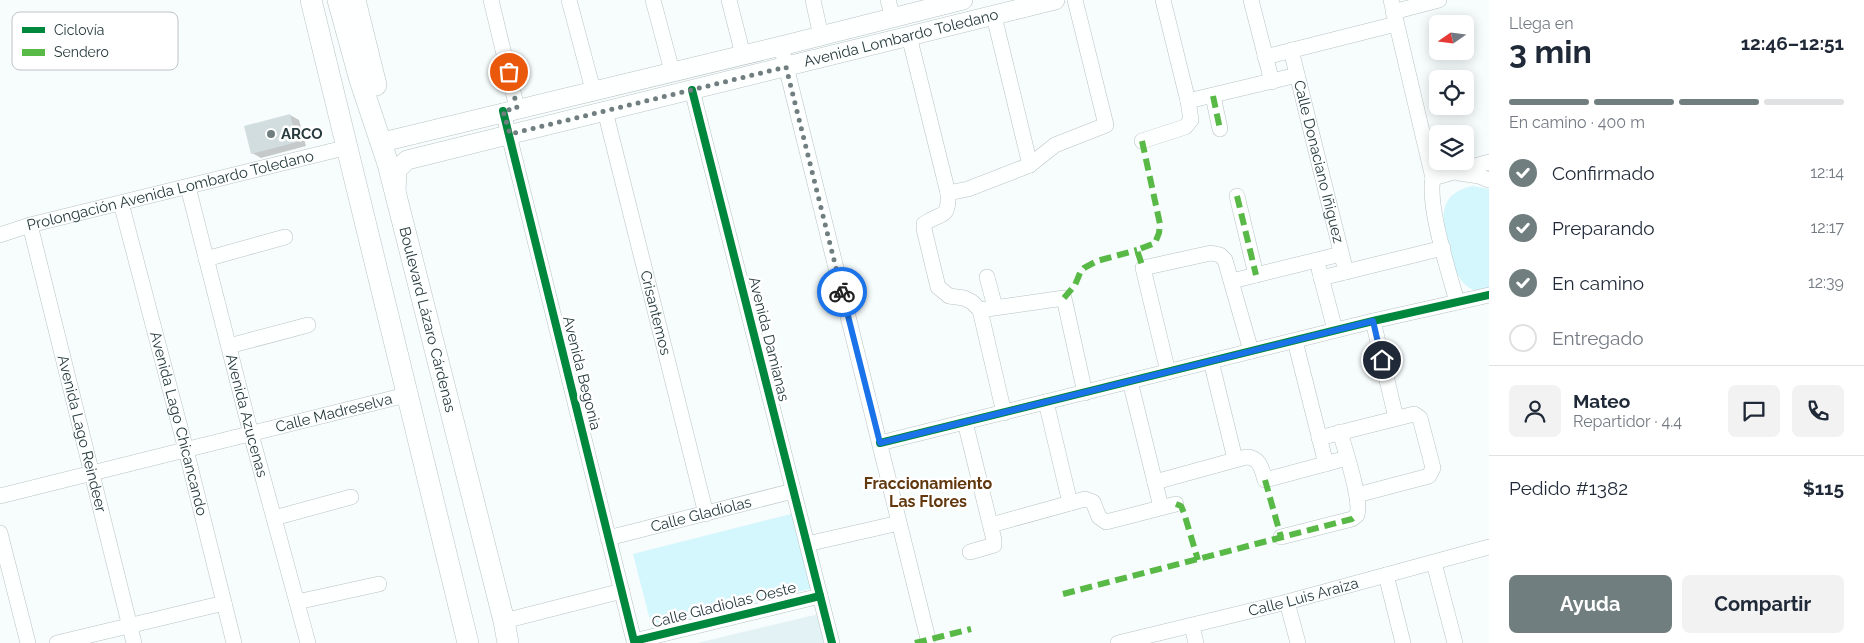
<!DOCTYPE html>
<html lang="es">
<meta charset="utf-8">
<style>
body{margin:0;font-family:Raleway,sans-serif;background:#f2f2f3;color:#1f2937;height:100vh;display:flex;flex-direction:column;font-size:19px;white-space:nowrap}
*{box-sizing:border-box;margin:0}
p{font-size:16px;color:#747a83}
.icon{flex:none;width:28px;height:28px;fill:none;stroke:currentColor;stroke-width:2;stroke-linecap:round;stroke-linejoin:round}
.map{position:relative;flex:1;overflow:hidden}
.side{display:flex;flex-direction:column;background:#fff;width:375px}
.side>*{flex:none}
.needle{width:32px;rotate:256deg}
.tools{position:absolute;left:1429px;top:15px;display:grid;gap:10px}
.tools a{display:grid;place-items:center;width:45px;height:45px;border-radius:8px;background:#fff;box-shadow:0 2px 12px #0003;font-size:25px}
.pin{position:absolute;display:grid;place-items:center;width:42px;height:42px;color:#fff;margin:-21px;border:2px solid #fff;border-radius:50%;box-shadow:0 1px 5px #0007}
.courier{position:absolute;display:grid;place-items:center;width:50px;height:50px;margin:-25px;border:4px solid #1a73e8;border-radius:50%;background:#fff;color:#222;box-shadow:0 1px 6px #0007}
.head em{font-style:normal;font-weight:700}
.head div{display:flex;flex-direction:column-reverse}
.head{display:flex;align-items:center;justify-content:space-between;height:85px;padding:0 20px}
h1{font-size:32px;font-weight:700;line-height:38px}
.bar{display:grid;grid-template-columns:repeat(4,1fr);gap:8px 5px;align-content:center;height:60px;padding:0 20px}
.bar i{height:6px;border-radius:4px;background:#e0e1e3}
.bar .selected{background:#707e80}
.bar p{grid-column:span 4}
.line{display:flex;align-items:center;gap:12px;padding:0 20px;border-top:1px solid #e0e1e3}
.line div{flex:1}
.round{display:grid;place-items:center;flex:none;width:52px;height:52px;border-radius:8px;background:#f2f2f3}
ol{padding:0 20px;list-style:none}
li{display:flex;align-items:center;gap:15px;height:55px}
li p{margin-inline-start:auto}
li .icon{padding:5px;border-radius:50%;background:#707e80;color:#fff;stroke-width:4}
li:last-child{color:#747a83}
li i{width:28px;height:28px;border:2px solid #e0e1e3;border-radius:50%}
.action{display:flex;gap:10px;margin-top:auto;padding:10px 20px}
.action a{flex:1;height:58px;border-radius:8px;background:#707e80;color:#fff;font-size:20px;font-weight:700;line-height:58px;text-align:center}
.action a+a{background:#f2f2f3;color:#1f2937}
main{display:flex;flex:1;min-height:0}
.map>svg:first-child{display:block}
</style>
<main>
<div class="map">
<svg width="1489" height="643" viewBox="0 0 1489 643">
<rect width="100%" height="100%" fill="#f7fcfc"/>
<polygon fill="#e3f2f4" points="819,614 826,643 697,643"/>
<g fill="#d4f6fd">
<path d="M1473,186L1489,189V292C1460,295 1453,266 1447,244C1441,216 1439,193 1473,186Z"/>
<polygon points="795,513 813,588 652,628 633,554"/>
</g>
<polygon fill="#0003" points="290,115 299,120 306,146 261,158 252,153"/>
<polygon fill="#d2dddf" points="290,114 297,142 251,154 244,126"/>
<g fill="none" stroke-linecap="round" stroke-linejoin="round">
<g stroke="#b8c3c4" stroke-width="16">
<g id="minor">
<polyline points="491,0 517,108"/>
<polyline points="569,0 593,90"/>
<polyline points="653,0 672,71"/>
<polyline points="729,0 743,55"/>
<polyline points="813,0 821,36"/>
<polyline points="888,0 893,18"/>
<polyline points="1251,0 1272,82"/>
<path d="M1391,0L1433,178C1427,206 1449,272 1457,302"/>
<polyline points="1393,12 1439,0"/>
<polyline points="994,16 1030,165"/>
<path d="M909,36L948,193C949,221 941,211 924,224V229L938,287L949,296L964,298L972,302L980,310L1004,413"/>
<polyline points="781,46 928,639"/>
<path id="s1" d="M1291,50L1346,272"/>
<polyline points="1265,57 1396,24"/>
<polyline points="692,90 832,643"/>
<polyline points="1213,96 1220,129"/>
<polyline points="1188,101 1297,75"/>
<polyline points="503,111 634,641 820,596"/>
<path id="s2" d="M605,111L706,514"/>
<polyline points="1142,141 1185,127 1191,120 1188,101 1163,0"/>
<polyline points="1459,173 1479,176 1489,180"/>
<polyline points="1433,178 1489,162"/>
<path id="s3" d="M188,187L251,434L308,643"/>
<polyline points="948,193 968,189 1030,165 1055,145 1106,125 1075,0"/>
<polyline points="1237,196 1256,275"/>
<path id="s4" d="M121,203L186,450L234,643"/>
<path id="s5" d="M30,225L134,643"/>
<path id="s6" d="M0,235L30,225L340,149"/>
<polyline points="206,259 285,237"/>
<polyline points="1319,269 1335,330"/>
<polyline points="987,277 995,307"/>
<polyline points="1321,278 1443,248"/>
<polyline points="1232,281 1341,254"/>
<polyline points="980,310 1064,298 1085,393"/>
<polyline points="1373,321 1396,418"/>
<polyline points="1295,341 1326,464"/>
<polyline points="229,346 308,325"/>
<polyline points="1211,361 1235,459"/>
<polyline points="1168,372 1143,268 1211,253 1220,255 1225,260 1251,351"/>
<polyline points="1130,381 1161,507"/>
<polyline points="1046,402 1070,503"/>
<polyline points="965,422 994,540 994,545 970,552"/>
<polyline points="1319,438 1414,414 1420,418 1432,464 1433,468 1429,476 1357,495"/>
<polyline points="880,443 1373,321 1489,295"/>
<path d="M1155,482L1246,457C1260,457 1262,470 1265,480L1347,458"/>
<path id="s7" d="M0,496L406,395"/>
<polyline points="274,518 351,497"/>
<polyline points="991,525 1085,499 1093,502 1099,517 1106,522 1176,504"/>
<polyline points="0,533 28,643"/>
<path d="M1281,537L1352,519L1357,515C1362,500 1345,450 1340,432"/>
<path id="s8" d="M608,538L793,491"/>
<polyline points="807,544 899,523"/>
<polyline points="1434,563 1455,643"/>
<polyline points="1386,575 1403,643"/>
<polyline points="297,602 379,584"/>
<polyline points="1287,602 1298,643"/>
<polyline points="504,621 622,591"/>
<polyline points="1192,626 1196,643"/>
<polyline points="57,643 224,603"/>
<path id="s9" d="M1118,643L1287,602L1489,547"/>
</g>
</g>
<g stroke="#b8c3c4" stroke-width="20">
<g id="major">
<polyline points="391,140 781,46 963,0"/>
<path id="s10" d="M396,192L397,170L407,160L1055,0"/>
</g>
</g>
<g stroke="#b8c3c4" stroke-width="22">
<g id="highway">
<polyline points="311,0 468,643"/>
<path id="s11" d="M338,0L360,80L388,164L504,621L508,643"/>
<polyline points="355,0 376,85"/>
</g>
</g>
<use href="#minor" stroke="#feffff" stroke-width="15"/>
<use href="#major" stroke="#feffff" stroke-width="19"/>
<use href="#highway" stroke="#feffff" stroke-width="21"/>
<g stroke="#58b947" stroke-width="6" stroke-dasharray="12 6" stroke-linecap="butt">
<polyline points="1213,96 1220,129"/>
<polyline points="1142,141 1160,224 1159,233 1155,243 1137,250 1143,268"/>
<polyline points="1237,196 1256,275"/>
<polyline points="1064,298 1075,285 1080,273 1084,268 1097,261 1137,250"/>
<polyline points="1265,480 1281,537"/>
<polyline points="1176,504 1181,506 1184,513 1198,560"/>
<polyline points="1063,594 1352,519 1357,515"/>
<polyline points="915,643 971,629"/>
</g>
<g stroke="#fff" stroke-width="11">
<g id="cycleway">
<polyline points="692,90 832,643"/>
<polyline points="503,111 634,641 820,596"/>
<polyline points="880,443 1373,321 1489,295"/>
</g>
</g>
<use href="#cycleway" stroke="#00873e" stroke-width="8"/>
</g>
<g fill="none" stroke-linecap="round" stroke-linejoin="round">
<polyline stroke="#707e80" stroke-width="5" stroke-dasharray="0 9" points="509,72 517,108 503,111 510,134 786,67 842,292"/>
<polyline stroke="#1a73e8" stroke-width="6" points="842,292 880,443 1373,321 1382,360"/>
</g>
<circle fill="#707e80" stroke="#fff" stroke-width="2" cx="271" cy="134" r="5"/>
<g text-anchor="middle" stroke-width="5" stroke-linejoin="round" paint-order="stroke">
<g font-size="15" fill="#273a3d" stroke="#fff">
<text dy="5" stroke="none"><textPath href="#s10" startOffset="545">Avenida Lombardo Toledano</textPath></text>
<text dy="5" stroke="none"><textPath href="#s1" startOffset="115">Calle Donaciano Iñiguez</textPath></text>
<text dy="5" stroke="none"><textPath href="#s6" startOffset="176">Prolongación Avenida Lombardo Toledano</textPath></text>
<text dy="5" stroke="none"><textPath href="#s2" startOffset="208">Crisantemos</textPath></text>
<text dy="5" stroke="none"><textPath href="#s11" startOffset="332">Boulevard Lázaro Cárdenas</textPath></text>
<text transform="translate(769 339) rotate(76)" y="5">Avenida Damianas</text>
<text transform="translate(582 373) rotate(76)" y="5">Avenida Begonia</text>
<text dy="5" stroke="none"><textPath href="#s7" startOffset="344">Calle Madreselva</textPath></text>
<text dy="5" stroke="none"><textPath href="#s3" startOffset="236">Avenida Azucenas</textPath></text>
<text dy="5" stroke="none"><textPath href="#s4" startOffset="228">Avenida Lago Chicancando</textPath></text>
<text dy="5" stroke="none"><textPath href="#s5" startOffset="215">Avenida Lago Reindeer</textPath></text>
<text dy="5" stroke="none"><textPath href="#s8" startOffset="96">Calle Gladiolas</textPath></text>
<text dy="5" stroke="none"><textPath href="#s9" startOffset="191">Calle Luis Araiza</textPath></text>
<text transform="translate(724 605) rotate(-14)" y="5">Calle Gladiolas Oeste</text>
</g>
<g font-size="15" font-weight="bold" fill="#273a3d" stroke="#fff" text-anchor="start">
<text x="281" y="139">ARCO</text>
</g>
<g font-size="16" font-weight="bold" fill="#62380e" stroke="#fff">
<text x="928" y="489">Fraccionamiento<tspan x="928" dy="18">Las Flores</tspan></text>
</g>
</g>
<rect x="12" y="12" width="166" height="58" rx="8" fill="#fff" stroke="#bec4c5" stroke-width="1"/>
<rect x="22" y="27" width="23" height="6" fill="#00873e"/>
<rect x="22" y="49" width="23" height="7" fill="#58b947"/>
<g font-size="14" fill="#273a3d">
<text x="54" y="35">Ciclovía</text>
<text x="54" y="57">Sendero</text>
</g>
</svg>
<div class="tools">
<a><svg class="needle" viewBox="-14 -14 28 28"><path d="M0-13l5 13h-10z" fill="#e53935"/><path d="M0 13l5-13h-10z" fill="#747a83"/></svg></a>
<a><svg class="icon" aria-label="locate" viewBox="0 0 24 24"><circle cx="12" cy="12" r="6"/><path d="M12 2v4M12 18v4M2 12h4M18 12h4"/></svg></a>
<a><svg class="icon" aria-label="layers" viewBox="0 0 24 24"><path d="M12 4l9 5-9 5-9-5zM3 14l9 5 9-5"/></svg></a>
</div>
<div class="pin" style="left:509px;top:72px;background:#ea580c"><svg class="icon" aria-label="bag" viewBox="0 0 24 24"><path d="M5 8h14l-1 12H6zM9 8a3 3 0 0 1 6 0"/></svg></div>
<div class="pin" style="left:1382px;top:360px;background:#1f2937"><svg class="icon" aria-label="home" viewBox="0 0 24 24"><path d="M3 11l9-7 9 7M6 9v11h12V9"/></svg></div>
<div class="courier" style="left:842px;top:292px"><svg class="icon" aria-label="bike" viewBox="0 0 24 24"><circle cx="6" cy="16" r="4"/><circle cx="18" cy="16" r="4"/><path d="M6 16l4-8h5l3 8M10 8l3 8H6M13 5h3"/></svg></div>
</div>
<section class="side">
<div class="head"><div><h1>3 min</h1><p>Llega en</p></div><em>12:46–12:51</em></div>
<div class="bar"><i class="selected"></i><i class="selected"></i><i class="selected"></i><i></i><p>En camino · 400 m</p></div>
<ol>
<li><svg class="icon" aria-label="check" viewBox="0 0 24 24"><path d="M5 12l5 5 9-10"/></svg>Confirmado<p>12:14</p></li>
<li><svg class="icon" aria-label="check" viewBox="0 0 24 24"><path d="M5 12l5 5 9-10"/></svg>Preparando<p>12:17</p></li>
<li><svg class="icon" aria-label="check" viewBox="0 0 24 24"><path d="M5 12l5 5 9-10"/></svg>En camino<p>12:39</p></li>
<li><i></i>Entregado</li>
</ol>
<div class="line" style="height:90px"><a class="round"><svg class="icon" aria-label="person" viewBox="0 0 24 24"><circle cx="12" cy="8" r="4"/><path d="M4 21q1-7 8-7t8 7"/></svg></a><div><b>Mateo</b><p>Repartidor · 4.4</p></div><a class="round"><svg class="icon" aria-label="chat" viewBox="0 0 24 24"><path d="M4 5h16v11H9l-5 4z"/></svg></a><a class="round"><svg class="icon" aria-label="phone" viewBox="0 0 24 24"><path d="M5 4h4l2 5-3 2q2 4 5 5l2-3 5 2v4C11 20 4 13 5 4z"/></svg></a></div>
<div class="line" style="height:65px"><div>Pedido #1382</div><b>$115</b></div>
<div class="action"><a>Ayuda</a><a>Compartir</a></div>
</section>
</main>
